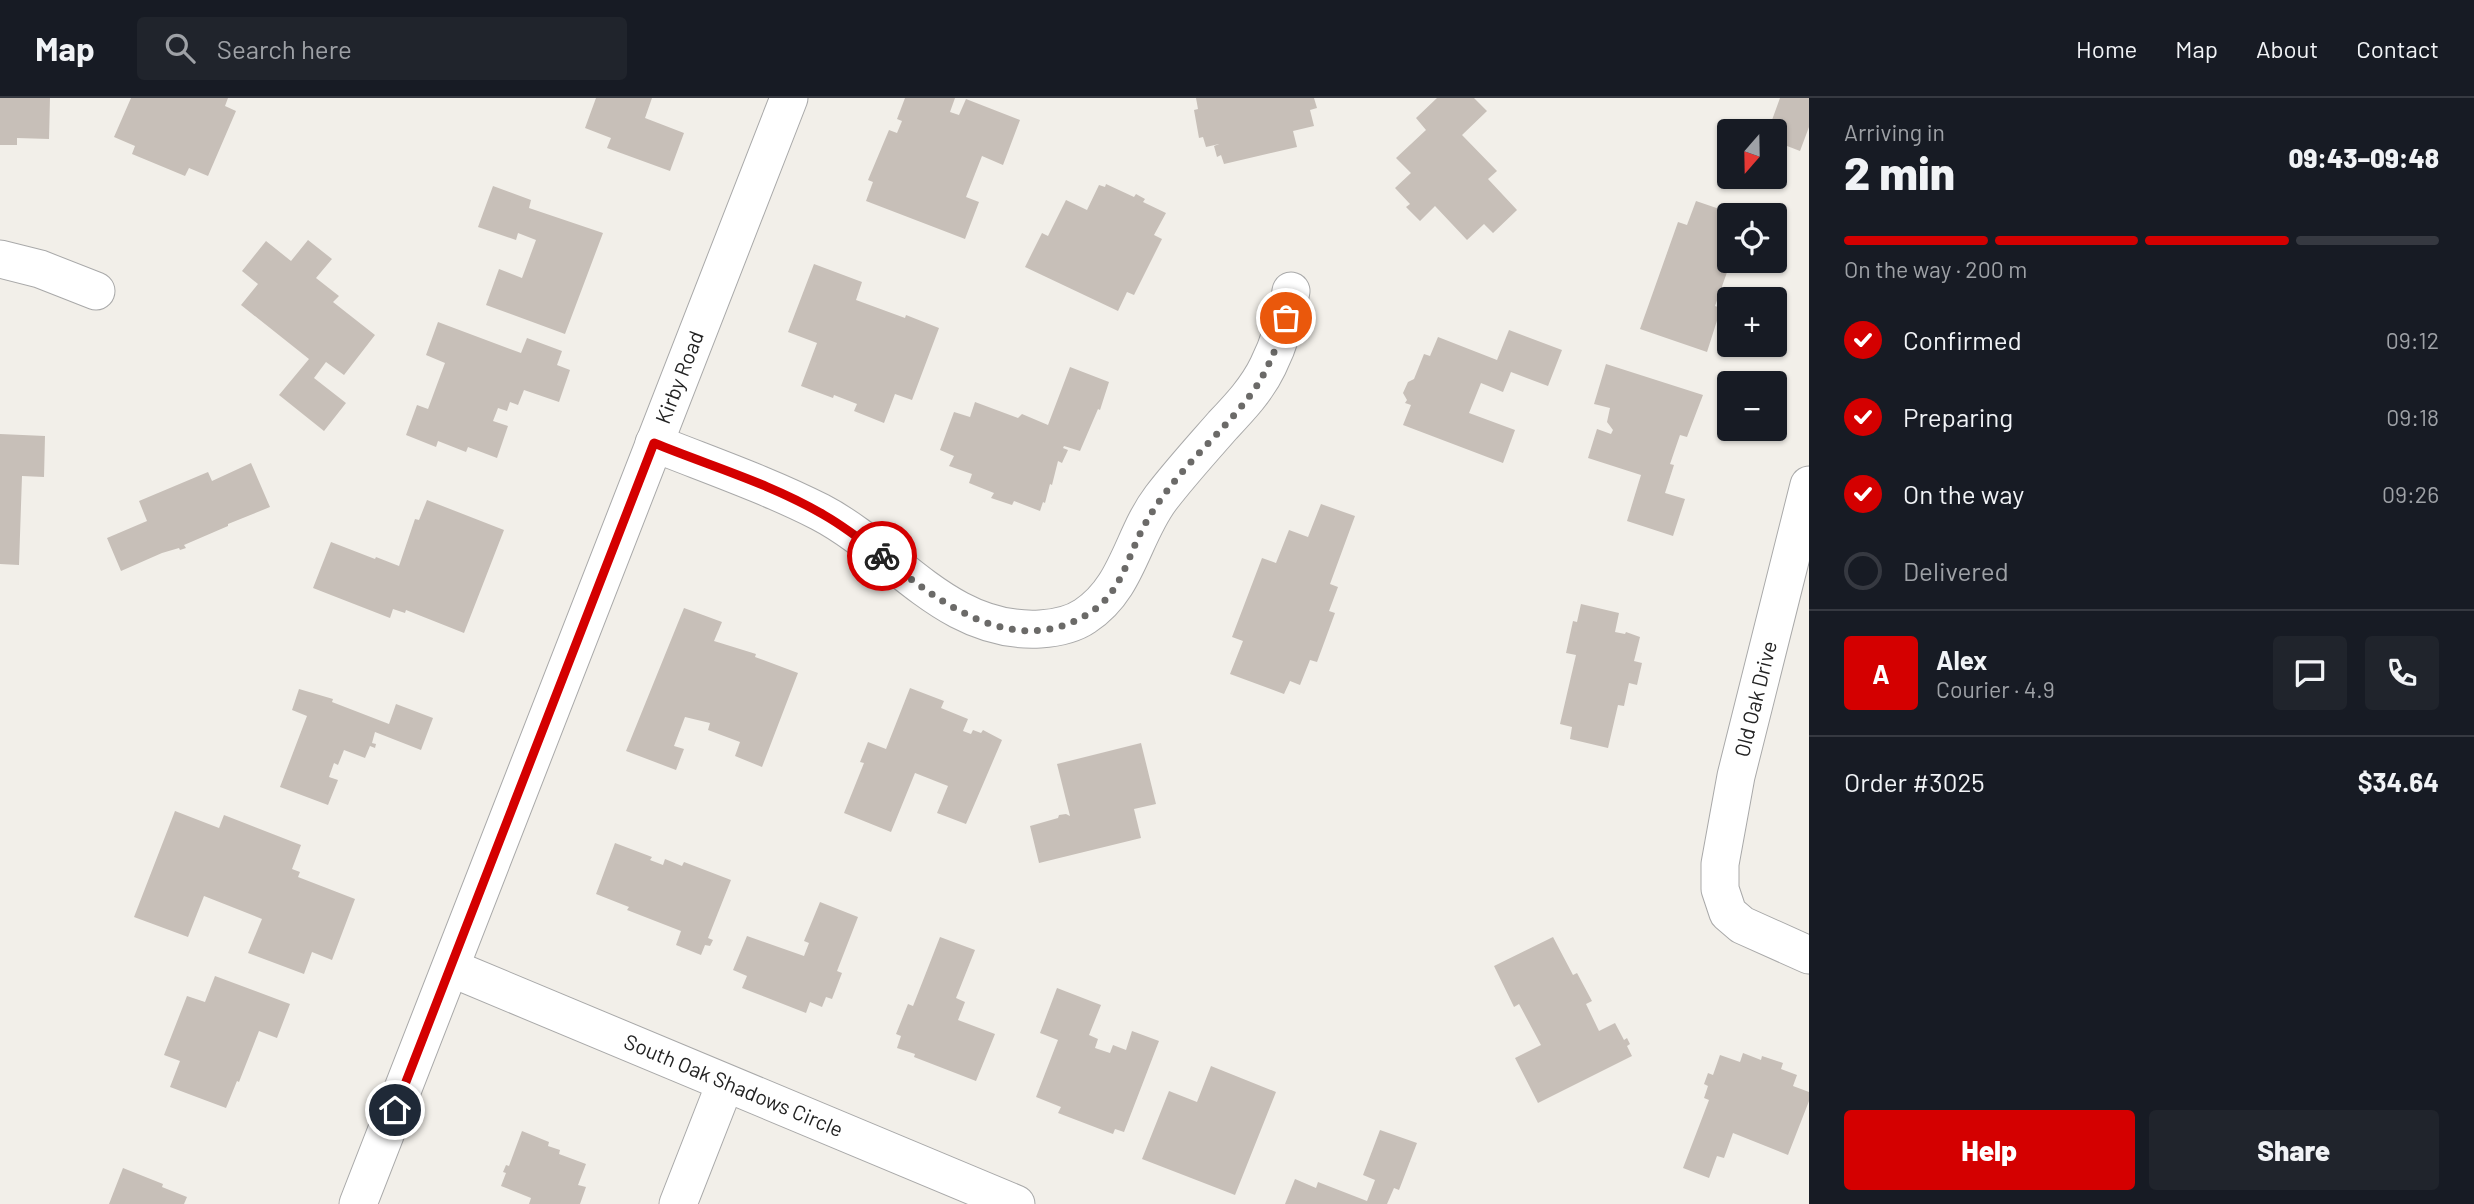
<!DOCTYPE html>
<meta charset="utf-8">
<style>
body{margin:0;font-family:Barlow,sans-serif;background:#20242c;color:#f1f3f6;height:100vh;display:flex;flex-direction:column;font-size:26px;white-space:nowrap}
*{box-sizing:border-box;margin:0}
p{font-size:23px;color:#9ea1a6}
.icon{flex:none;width:38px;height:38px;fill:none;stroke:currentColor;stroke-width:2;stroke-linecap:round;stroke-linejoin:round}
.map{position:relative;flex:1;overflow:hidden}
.panel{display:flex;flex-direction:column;background:#171b24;width:665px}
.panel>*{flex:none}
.needle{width:46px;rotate:200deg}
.buttons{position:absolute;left:1717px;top:21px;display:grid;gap:14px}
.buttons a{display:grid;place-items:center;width:70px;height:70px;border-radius:7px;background:#171b24;box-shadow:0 2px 5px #0004;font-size:35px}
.pin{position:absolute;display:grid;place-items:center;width:60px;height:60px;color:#fff;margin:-30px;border:4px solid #fff;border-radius:50%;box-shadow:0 2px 7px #0007}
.courier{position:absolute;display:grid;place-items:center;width:70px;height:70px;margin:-35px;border:5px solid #d40000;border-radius:50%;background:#fff;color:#222;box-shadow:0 2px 9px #0007}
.headline em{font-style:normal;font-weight:800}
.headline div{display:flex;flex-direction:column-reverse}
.headline{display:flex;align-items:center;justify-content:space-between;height:119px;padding:0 35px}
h1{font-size:46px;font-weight:800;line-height:52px}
.bar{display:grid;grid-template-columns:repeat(4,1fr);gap:10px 7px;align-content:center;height:84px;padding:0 35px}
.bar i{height:9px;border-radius:5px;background:#363941}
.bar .on{background:#d40000}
.bar p{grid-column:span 4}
.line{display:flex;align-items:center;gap:18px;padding:0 35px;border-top:2px solid #363941}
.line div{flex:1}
.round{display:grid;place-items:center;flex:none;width:74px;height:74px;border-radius:7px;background:#20242c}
ol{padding:0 35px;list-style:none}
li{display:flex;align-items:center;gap:21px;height:77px}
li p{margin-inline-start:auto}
li .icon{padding:7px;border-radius:50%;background:#d40000;color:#fff;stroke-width:4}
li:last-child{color:#9ea1a6}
li i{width:38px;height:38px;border:4px solid #363941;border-radius:50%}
.button{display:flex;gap:14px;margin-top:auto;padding:14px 35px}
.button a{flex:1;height:80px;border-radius:7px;background:#d40000;color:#fff;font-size:28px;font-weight:800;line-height:80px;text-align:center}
.button a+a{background:#20242c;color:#f1f3f6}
header{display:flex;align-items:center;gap:42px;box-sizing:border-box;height:98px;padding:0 35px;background:#171b24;border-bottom:2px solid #363941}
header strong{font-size:33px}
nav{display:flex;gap:38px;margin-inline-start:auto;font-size:24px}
.search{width:490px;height:63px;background:#20242c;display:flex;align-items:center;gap:18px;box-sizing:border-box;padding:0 24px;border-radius:7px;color:#9ea1a6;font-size:26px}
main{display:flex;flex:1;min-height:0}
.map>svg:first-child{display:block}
</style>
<header>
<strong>Map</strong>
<div class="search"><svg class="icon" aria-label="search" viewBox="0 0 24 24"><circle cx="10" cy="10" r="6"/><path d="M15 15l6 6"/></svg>Search here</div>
<nav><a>Home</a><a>Map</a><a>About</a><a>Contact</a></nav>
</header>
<main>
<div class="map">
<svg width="1809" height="1106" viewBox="0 0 1809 1106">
<rect width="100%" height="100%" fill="#f2efe9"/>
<g fill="#c7bfb8">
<polygon points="0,0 50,0 49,41 17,40 17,47 0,47"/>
<polygon points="131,0 228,0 225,8 236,13 208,78 189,70 185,78 132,56 135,48 114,39"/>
<polygon points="596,0 652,0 645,20 684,35 670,73 607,50 611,40 585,30"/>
<polygon points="905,0 955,0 950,14 959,17 966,1 1020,22 1003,67 982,58 966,99 979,104 965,141 866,103 873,84 868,82 889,32 897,35 902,23 897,21"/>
<polygon points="1196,0 1314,0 1317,10 1310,12 1314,28 1293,33 1297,49 1224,66 1221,57 1217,59 1214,48 1219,46 1206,49 1203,39 1199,40 1194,12 1198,11"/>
<polygon points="1437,0 1474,0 1487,13 1462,37 1497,73 1488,81 1517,112 1493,135 1484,126 1467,142 1435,108 1420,123 1406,109 1410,106 1395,90 1411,75 1396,60 1426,32 1416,20"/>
<polygon points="1780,0 1809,0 1809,29 1800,53 1774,43 1774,33 1768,33"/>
<polygon points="1106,86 1134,99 1136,96 1145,101 1143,104 1166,115 1154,137 1162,141 1134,197 1127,194 1118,213 1025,169 1042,135 1048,138 1066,102 1087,112 1099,87 1105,89"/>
<polygon points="493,88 531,102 529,110 603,135 565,236 486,207 499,171 522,180 536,142 518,135 516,142 478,129"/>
<polygon points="1696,103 1737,117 1729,117 1731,163 1715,208 1721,210 1707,254 1640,231 1678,124 1687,127"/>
<polygon points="308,142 332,161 316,180 339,198 333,204 375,237 344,277 326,264 314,280 346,305 324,333 279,297 309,261 241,207 258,186 242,173 266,143 291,163"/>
<polygon points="814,166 862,184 856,202 905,220 906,217 939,230 912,302 895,296 884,325 854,313 857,306 834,297 833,300 801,288 817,245 788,234"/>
<polygon points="438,224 521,255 527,240 562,253 557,267 570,272 559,304 524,292 518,307 510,304 507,313 498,310 493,323 508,328 497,360 468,349 466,354 438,343 436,349 406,337 417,307 428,311 445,265 426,257"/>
<polygon points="1509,232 1562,252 1548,288 1511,274 1503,294 1481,285 1469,315 1515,332 1503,365 1403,327 1411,307 1405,305 1407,302 1403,295 1408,284 1414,281 1424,256 1430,258 1438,239 1497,262"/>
<polygon points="1606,266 1703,297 1687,339 1680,337 1670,366 1674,367 1665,395 1685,401 1673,438 1627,423 1641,377 1588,360 1597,331 1611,336 1613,332 1607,324 1610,310 1594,306"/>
<polygon points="1070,269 1109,284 1100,312 1098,311 1080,353 1064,348 1063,350 1068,352 1062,365 1058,363 1052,387 1050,386 1045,405 1043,404 1040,413 1014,403 1012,407 991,400 994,395 969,385 972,376 949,368 954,358 940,352 954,314 970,319 975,304 1018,320 1022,316 1048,327"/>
<polygon points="0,336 45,338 44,379 22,378 19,467 0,466"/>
<polygon points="251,365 270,409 228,426 228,428 184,447 186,450 180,452 179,450 162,455 121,473 107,440 147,423 139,403 208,374 212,383"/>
<polygon points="427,402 504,432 464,535 406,512 405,515 393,511 390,520 313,490 331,444 375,461 376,459 399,468 415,421 419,422"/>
<polygon points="1321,406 1355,418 1330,486 1338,489 1329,513 1335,515 1317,564 1310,562 1300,587 1290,583 1284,596 1230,576 1243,543 1232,539 1262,460 1276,465 1289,432 1308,439"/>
<polygon points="1581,506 1619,515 1615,534 1625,536 1626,534 1640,539 1634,563 1642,565 1637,587 1629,585 1624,608 1618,607 1608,650 1570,641 1572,629 1560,626 1576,557 1566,555 1573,523 1577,524"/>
<polygon points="684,510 722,524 714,543 756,556 755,559 798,575 762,669 735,658 740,644 708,632 710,625 685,619 674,648 684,651 676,672 626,653"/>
<polygon points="910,590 944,603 941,610 968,621 963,633 971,636 973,632 981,635 983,632 1002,642 966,726 937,715 948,688 915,675 891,734 844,715 864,665 860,664 868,644 886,651"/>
<polygon points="299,591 333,601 332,604 389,626 396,606 433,620 421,652 375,634 372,645 376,646 375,650 370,648 365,660 344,652 338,667 334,665 329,679 338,682 328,707 280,689 307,618 292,612"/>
<polygon points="1141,645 1156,706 1134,711 1141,740 1039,765 1030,728 1058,720 1059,717 1066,716 1070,718 1057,666"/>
<polygon points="175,713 219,730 224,717 301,747 292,771 300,774 298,779 355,801 332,862 312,854 304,876 248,855 262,821 204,798 188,839 134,819"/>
<polygon points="615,745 652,759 650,762 663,767 665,761 682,768 684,764 731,782 708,840 713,842 710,848 705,847 701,857 676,847 681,833 627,812 629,809 596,796"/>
<polygon points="820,804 858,819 837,873 842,875 832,901 826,899 822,909 810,904 806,915 742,890 747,878 733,872 747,838 804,858 809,845 804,843"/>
<polygon points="940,839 975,852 956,900 965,904 958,922 995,936 976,983 914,959 915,956 897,950 901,938 896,936 908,906 913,908"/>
<polygon points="1553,839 1573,877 1577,875 1592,903 1586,906 1599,933 1615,925 1624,942 1627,940 1630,946 1627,948 1632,958 1538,1005 1515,960 1541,947 1519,906 1514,909 1494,868"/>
<polygon points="215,878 290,906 277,940 259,933 239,984 237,983 226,1010 170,989 180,963 164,957 187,898 205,904"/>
<polygon points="1057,890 1101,907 1089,937 1098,941 1095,950 1110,955 1113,947 1126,952 1132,933 1159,943 1124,1034 1115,1031 1113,1036 1058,1015 1061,1009 1036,999 1058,942 1040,935"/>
<polygon points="1743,955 1761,962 1762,958 1783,965 1781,971 1797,977 1793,988 1809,994 1809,1003 1788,1057 1733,1035 1724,1060 1717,1058 1709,1080 1683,1070 1709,1002 1704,1000 1708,988 1704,986 1708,975 1713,977 1720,957 1740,964"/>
<polygon points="1211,968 1276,994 1235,1097 1142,1061 1169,993 1197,1004"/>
<polygon points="1380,1032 1417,1045 1399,1092 1394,1090 1387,1106 1285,1106 1295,1081 1316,1090 1318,1084 1367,1103 1375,1082 1363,1077"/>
<polygon points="522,1033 549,1044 548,1048 560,1052 559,1056 586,1066 578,1087 586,1089 580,1106 529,1106 531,1100 501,1088 506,1075 503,1074 506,1067 509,1068"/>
<polygon points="123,1070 163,1086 162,1089 187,1099 184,1106 109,1106"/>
</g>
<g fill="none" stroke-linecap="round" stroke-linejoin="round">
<g stroke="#a9a9a9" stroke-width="39">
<g id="minor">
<polyline points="0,161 40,171 96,193"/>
<path d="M654,345C709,367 767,387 820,414C895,453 947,536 1040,531C1055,530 1072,527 1085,518C1128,490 1132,438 1161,400C1181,374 1202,351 1223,327C1240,309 1257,291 1268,268C1280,244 1287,219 1291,193"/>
<polyline points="1809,387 1736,678 1720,766 1720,791 1728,815 1742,827 1809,857"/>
<path id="s1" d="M451,870L1016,1106"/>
<path id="s2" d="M358,1106L789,0"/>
<polyline points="678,1106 725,986"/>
</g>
</g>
<use href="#minor" stroke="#fff" stroke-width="37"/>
</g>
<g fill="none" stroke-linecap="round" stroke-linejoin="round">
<path stroke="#6b6a68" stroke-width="7" stroke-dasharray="0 12.6" d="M882,458C931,498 999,552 1068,526C1082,520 1097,512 1107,500C1123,481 1129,459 1139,438C1147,421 1158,404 1170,389C1196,355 1229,327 1254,292C1269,270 1278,246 1286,220"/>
<path stroke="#d40000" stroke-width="9" d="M395,1012L654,345C710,368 772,386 824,417C845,429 863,443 882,458"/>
</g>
<g text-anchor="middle" stroke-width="7" stroke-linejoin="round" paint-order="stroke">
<g font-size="21" fill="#222" stroke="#fff">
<text dy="7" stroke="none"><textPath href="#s2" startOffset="887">Kirby Road</textPath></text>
<text transform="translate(1756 601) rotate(-76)" y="7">Old Oak Drive</text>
<text dy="7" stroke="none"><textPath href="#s1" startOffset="306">South Oak Shadows Circle</textPath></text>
</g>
</g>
</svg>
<div class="buttons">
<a><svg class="needle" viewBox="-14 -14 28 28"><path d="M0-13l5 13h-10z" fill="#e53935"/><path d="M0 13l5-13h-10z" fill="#9ea1a6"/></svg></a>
<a><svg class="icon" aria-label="locate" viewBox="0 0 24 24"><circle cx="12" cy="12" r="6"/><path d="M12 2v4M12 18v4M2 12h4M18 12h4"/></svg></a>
<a>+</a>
<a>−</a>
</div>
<div class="pin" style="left:1286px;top:220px;background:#ea580c"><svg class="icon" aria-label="bag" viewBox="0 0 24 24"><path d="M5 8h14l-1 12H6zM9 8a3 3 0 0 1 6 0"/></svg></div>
<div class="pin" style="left:395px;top:1012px;background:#1f2937"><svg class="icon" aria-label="home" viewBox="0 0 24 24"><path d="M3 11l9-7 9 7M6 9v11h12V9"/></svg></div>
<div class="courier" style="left:882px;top:458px"><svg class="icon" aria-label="bike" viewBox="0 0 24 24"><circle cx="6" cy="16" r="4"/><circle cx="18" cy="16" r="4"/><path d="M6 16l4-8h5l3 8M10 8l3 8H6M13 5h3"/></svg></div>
</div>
<section class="panel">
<div class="headline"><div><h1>2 min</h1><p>Arriving in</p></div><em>09:43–09:48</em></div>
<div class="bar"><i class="on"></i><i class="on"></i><i class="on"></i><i></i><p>On the way · 200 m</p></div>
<ol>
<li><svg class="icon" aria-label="check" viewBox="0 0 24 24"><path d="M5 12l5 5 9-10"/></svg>Confirmed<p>09:12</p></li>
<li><svg class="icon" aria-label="check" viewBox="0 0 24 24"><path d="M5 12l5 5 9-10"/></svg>Preparing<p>09:18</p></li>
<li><svg class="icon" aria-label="check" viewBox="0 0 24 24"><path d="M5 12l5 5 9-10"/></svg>On the way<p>09:26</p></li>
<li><i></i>Delivered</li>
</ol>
<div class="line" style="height:126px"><b class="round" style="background:#d40000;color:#fff">A</b><div><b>Alex</b><p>Courier · 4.9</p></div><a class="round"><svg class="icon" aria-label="chat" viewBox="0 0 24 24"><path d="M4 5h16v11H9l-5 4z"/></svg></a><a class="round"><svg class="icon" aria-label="phone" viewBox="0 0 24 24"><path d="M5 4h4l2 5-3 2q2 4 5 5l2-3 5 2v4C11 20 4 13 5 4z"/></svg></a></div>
<div class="line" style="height:91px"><div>Order #3025</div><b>$34.64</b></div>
<div class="button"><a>Help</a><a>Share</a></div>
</section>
</main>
